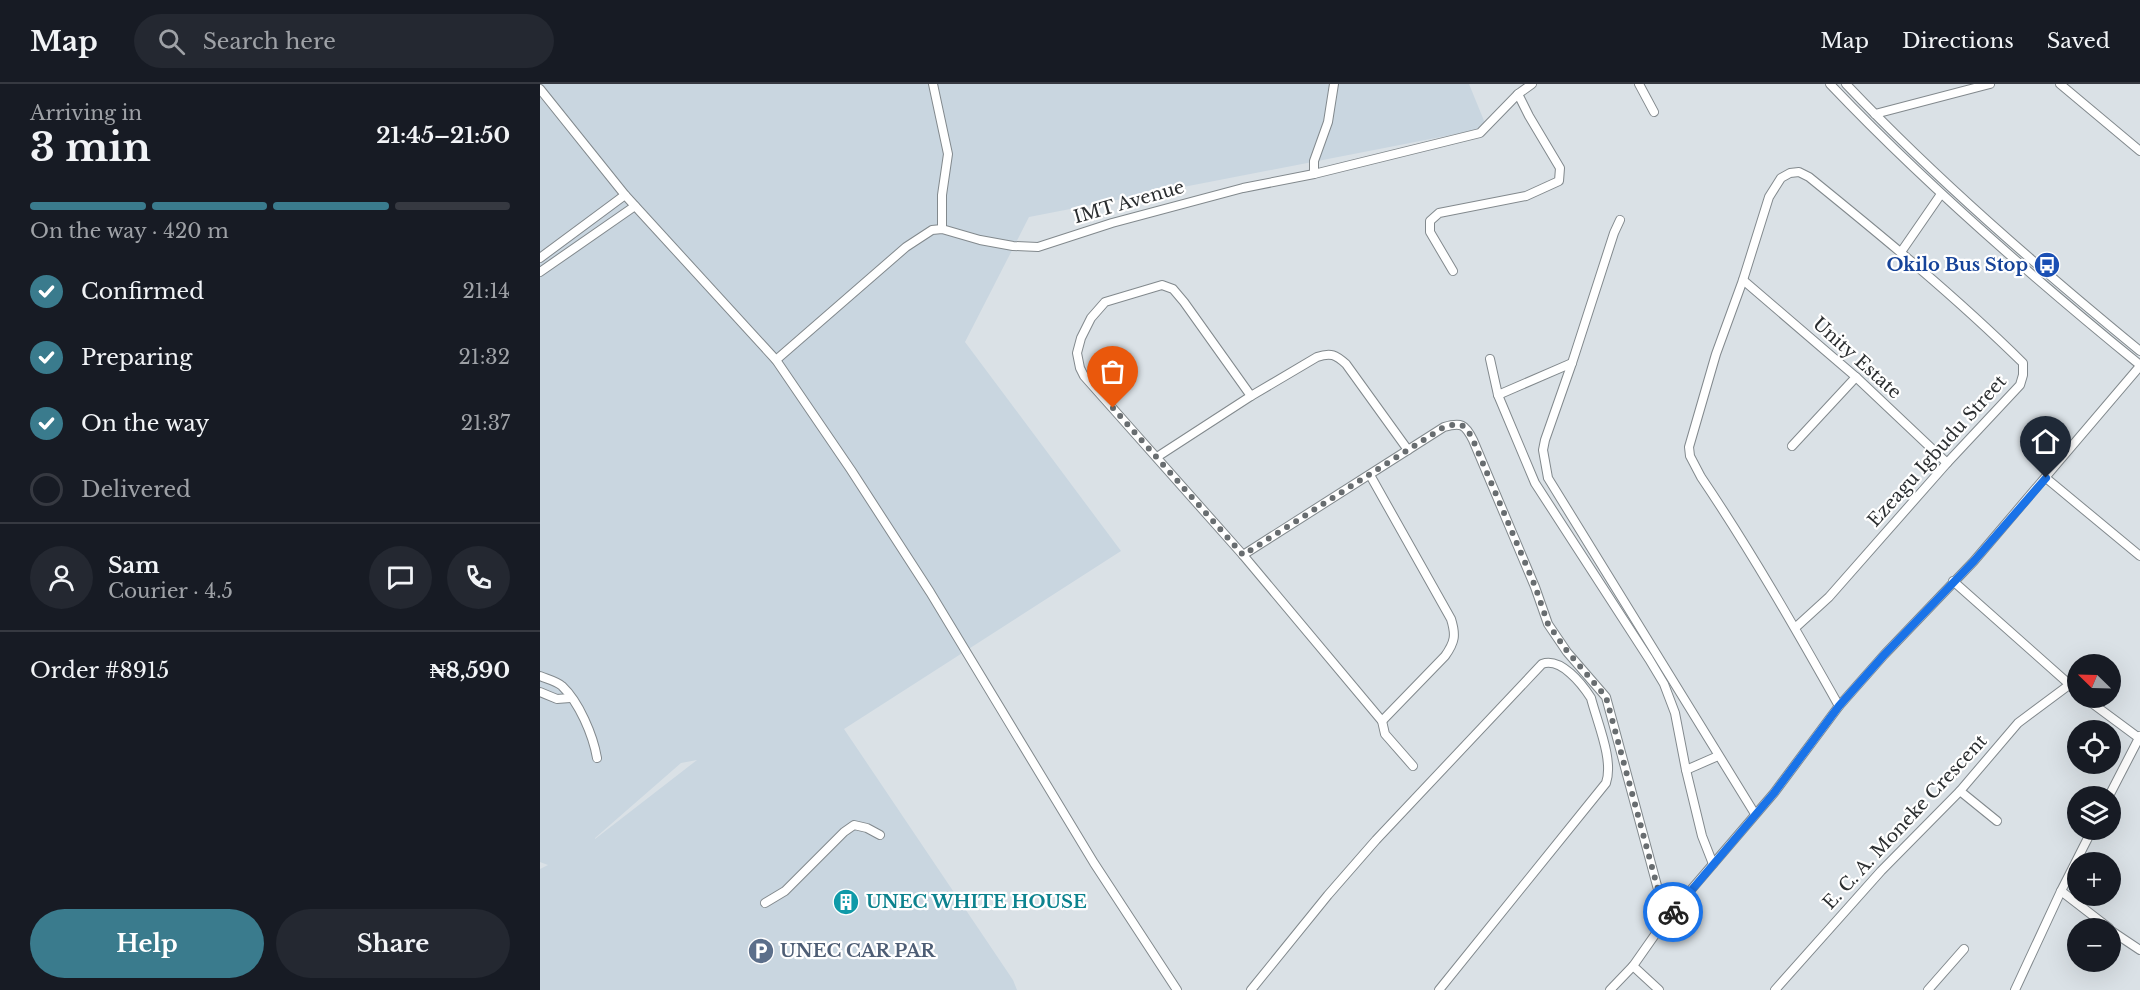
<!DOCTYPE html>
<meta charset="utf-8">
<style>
body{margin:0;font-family:"Libre Baskerville",serif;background:#242831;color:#f1f3f6;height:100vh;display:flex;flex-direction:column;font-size:22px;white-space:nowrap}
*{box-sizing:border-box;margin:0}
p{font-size:20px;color:#9ea1a6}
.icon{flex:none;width:33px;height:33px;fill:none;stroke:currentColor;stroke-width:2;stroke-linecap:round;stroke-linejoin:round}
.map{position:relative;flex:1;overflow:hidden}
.panel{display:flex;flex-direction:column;background:#171b24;width:540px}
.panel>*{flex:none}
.needle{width:39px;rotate:293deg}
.fabs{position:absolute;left:1527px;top:570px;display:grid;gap:12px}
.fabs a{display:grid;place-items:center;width:54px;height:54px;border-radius:50%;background:#171b24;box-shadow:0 6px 24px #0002;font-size:30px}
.pin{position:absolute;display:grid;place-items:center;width:51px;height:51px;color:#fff;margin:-62px -26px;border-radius:50% 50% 50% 0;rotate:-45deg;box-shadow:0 0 6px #0007}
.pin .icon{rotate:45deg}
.courier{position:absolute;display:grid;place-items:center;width:60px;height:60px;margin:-30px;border:4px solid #1a73e8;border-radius:50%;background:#fff;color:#222;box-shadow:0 2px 8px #0007}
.summary em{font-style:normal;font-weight:700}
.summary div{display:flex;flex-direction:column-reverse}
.summary{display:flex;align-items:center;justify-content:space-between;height:102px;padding:0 30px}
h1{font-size:39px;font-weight:700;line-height:45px}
.bar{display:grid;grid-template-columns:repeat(4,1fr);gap:9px 6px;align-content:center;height:72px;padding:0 30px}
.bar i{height:8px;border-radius:4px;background:#363941}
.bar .current{background:#3a7b8d}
.bar p{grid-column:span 4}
.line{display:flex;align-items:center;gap:15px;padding:0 30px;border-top:2px solid #363941}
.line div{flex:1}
.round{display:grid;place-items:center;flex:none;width:63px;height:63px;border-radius:32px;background:#242831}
ol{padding:0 30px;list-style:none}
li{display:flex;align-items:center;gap:18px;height:66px}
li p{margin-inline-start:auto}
li .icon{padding:6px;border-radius:50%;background:#3a7b8d;color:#fff;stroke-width:4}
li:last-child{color:#9ea1a6}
li i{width:33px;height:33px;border:3px solid #363941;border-radius:50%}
.button{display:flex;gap:12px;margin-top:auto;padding:12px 30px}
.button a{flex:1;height:69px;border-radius:36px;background:#3a7b8d;color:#fff;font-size:24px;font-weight:700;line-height:69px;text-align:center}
.button a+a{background:#242831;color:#f1f3f6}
header{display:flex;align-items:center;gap:36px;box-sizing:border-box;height:84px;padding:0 30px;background:#171b24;border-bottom:2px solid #363941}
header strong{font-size:28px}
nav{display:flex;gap:33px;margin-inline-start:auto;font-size:21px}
.search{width:420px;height:54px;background:#242831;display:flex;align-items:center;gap:15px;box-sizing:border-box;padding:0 21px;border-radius:33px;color:#9ea1a6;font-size:22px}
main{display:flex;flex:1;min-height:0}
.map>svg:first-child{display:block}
</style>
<header>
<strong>Map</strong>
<div class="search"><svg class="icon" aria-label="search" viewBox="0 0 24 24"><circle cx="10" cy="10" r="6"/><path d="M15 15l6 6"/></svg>Search here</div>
<nav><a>Map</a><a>Directions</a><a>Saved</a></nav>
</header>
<main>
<section class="panel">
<div class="summary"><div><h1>3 min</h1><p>Arriving in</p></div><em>21:45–21:50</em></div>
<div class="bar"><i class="current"></i><i class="current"></i><i class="current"></i><i></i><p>On the way · 420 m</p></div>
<ol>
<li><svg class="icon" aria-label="check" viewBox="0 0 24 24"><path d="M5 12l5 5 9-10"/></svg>Confirmed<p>21:14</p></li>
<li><svg class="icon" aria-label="check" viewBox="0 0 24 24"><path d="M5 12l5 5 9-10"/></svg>Preparing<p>21:32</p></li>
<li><svg class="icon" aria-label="check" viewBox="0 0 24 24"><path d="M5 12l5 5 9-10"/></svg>On the way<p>21:37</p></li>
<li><i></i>Delivered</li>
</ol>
<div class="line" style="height:108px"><a class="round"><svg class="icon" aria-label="person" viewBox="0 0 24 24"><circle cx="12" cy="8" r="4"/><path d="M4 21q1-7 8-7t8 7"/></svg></a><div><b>Sam</b><p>Courier · 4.5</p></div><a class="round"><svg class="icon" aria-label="chat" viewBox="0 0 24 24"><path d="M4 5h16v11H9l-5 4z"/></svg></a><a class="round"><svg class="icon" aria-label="phone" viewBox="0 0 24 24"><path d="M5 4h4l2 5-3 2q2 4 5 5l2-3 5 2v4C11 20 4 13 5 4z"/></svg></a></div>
<div class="line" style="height:78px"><div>Order #8915</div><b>₦8,590</b></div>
<div class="button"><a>Help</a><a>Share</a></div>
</section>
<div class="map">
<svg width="1600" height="906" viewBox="0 0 1600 906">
<rect width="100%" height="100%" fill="#dae1e6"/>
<path fill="#c9d6e0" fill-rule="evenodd" d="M0,0H929L947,44L489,133L425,258L581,467L304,645L473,896L477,906H0V785L8,781L0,778ZM157,676L55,755V754L141,679Z"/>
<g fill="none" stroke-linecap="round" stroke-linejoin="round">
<g stroke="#82898d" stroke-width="10">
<g id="street">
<polyline points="393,0 408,70 402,111 402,145"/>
<polyline points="1099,0 1114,28"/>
<path d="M1290,0C1386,101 1492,193 1600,281"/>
<path d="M1306,0C1397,96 1498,183 1600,267"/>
<polyline points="1520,0 1600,67"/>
<polyline points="0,5 85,111 236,276 311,386 390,508 554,779 637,906"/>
<polyline points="1335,30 1450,0"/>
<polyline points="774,90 774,77 788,38 794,0"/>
<polyline points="1080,136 1074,149 1032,279 1005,356 1003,366 1008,394 1215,730"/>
<polyline points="1361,168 1401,110"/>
<polyline points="0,174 85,111"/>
<polyline points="913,187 890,148 890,137 899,129 986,112 1019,97 1020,84 989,32 978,10 992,0"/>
<polyline points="0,188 95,122"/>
<polyline points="1203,196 1316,293 1407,379"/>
<polyline points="950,275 958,311 995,399 1109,575 1124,600 1135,629 1146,686 1162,752 1173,780"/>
<polyline points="236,276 366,163 392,146 402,145 440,156 473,162 498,163 572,139 703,104 774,90 940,49 978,10"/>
<polyline points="958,311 1032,279"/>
<polyline points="711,312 644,218 633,205 622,201 565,218 551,234 541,254 537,269 540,284 544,292 703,471 842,637 845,650 873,682"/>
<polyline points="1252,362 1316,293"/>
<path d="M617,373L711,312L777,273C791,268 796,271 806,280L868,366"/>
<path d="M830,391L911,535C916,551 915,558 905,572L842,637"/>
<polyline points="1506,394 1600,472"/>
<path d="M703,471L904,343C921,338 925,340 933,356L995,503L1008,540L1027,568L1066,613L1126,835"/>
<polyline points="1413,497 1538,608"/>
<path d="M1255,544L1289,513L1407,379L1480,301L1483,291V279C1415,212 1343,153 1269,93L1259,88L1250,89L1241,94L1229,113L1203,196L1176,270L1149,363L1150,372L1161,393C1211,467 1255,544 1299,622"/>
<path d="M0,592C7,595 16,597 22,602C39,618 53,651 57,674"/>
<polyline points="0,608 17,615 30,614"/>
<polyline points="1545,614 1599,654"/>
<polyline points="1146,686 1178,672"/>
<polyline points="1420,707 1457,737"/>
<polyline points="1569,712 1600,652"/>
<polyline points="1521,807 1569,844"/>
<polyline points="225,819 245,807 304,748 314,741 327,744 340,751"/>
<polyline points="1570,846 1600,866"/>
<polyline points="1093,882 1119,906"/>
<path d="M711,906L788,811L836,756L1002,580C1021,573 1042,600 1051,614C1057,638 1074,676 1066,699L899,906"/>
<polyline points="1070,906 1093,882 1126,835 1234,709 1299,622 1344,571 1434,477 1600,282"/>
<polyline points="1235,906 1341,787 1420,707 1478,639 1529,601"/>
<polyline points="1388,906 1424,865"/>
<polyline points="1475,906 1521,807 1552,746"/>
</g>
</g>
<use href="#street" stroke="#fff" stroke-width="8"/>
</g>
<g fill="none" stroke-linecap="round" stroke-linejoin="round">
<path stroke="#686d70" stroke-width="6" stroke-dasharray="0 10.8" d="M573,324L703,471L904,343C922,338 925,340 933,356L995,502L1008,540L1027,567L1066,613L1126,835L1133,828"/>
<polyline stroke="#1a73e8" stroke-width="8" points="1133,828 1234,709 1299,622 1344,571 1434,477 1506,394"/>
</g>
<defs>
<g id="bus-disc" transform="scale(1.35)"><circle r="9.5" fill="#1a4fb4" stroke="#fff"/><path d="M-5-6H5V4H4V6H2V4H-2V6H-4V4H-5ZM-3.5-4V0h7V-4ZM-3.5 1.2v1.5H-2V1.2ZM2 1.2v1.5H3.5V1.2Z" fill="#fff"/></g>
<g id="building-disc" transform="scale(1.35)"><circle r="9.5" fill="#0f9aa8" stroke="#fff"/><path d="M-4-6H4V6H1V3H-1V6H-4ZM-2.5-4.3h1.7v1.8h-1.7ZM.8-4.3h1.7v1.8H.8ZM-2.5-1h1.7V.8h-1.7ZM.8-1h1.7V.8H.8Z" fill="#fff"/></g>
<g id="parking-disc" transform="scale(1.35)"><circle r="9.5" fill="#5c6f8a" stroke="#fff"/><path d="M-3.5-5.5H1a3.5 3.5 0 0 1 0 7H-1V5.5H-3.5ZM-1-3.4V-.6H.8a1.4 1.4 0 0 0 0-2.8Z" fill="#fff"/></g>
</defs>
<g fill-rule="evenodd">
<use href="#bus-disc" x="1507" y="181"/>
<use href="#building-disc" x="306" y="818"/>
<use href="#parking-disc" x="221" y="867"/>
</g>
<g text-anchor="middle" stroke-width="4.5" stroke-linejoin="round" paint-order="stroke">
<g font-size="18" fill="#2b2e30" stroke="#fff">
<text transform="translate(589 118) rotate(-16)" y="6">IMT Avenue</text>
<text transform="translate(1317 274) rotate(42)" y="6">Unity Estate</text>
<text transform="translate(1397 367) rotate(-48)" y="6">Ezeagu Igbudu Street</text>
<text transform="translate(1365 738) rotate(-47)" y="6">E. C. A. Moneke Crescent</text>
</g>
<g font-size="18" font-weight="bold" fill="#164399" stroke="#fff" text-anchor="end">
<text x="1488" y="187">Okilo Bus Stop</text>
</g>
<g font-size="18" font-weight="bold" fill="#0d838f" stroke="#fff" text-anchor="start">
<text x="326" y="824">UNEC WHITE HOUSE</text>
</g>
<g font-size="18" font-weight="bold" fill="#4e5e75" stroke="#fff" text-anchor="start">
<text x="240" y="873">UNEC CAR PAR</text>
</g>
</g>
</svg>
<div class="fabs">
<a><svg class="needle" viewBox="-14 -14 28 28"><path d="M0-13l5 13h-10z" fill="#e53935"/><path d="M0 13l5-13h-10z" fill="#9ea1a6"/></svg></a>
<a><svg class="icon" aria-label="locate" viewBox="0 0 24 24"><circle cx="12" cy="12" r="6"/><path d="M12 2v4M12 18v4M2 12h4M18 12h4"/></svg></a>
<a><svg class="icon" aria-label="layers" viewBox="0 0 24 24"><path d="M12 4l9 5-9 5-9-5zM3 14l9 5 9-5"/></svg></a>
<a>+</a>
<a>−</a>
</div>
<div class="pin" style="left:573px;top:324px;background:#ea580c"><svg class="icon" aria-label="bag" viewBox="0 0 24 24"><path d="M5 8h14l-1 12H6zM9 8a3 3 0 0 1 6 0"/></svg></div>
<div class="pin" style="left:1506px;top:394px;background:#1f2937"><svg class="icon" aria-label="home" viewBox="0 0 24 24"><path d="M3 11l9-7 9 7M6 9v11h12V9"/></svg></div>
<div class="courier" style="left:1133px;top:828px"><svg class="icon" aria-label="bike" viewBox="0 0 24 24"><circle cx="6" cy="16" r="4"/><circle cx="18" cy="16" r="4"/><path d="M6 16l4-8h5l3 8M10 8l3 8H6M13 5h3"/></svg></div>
</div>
</main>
